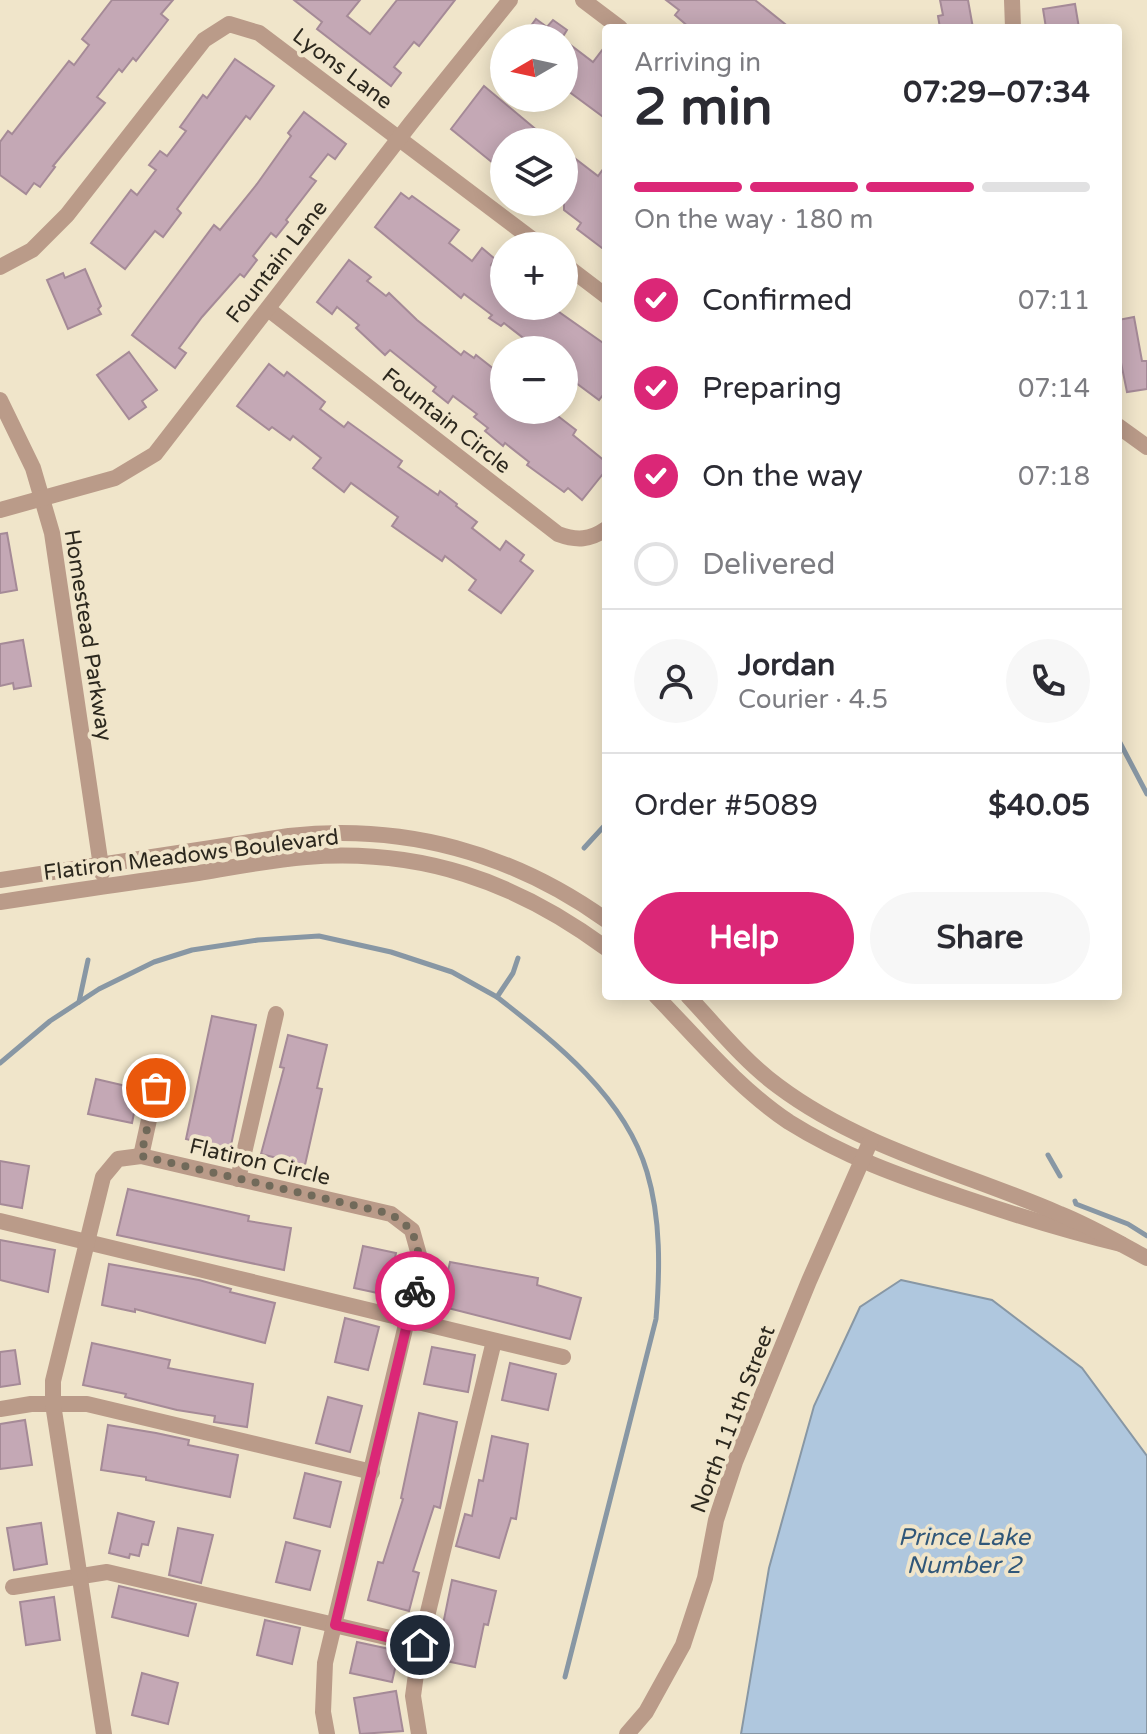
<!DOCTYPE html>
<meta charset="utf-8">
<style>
body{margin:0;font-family:"Varela Round",sans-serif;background:#f7f7f7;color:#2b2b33;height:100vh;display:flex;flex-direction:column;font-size:30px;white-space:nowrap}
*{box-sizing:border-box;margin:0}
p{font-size:26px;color:#7c7c81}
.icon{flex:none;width:44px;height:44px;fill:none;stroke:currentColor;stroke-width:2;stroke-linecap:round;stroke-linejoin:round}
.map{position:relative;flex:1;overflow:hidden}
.details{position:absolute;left:602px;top:24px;width:520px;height:976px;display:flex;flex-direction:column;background:#fff;border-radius:8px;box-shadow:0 4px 20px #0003}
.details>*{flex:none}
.needle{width:52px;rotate:261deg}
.tools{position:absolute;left:490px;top:24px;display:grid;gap:16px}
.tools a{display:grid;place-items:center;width:88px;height:88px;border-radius:50%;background:#fff;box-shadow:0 4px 20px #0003;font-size:40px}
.pin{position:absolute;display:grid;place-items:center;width:68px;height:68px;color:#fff;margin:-34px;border:4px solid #fff;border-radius:50%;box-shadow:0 2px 8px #0007}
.courier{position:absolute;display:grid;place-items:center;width:80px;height:80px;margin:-40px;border:6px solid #db2777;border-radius:50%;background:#fff;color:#222;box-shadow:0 2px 10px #0007}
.overview em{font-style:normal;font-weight:800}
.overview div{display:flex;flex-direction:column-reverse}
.overview{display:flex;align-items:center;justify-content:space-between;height:136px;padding:0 32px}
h1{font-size:52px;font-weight:800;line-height:60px}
.bar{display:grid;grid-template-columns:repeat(4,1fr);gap:12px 8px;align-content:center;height:96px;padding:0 32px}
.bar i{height:10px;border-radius:6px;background:#e1e1e2}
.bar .selected{background:#db2777}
.bar p{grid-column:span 4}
.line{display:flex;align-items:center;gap:20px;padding:0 32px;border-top:2px solid #e1e1e2}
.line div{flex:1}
.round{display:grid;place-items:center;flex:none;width:84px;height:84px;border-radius:42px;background:#f7f7f7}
ol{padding:0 32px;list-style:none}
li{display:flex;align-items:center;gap:24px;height:88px}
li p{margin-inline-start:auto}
li .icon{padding:8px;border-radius:50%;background:#db2777;color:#fff;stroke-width:4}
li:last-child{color:#7c7c81}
li i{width:44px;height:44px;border:4px solid #e1e1e2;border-radius:50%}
.action{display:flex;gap:16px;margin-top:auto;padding:16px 32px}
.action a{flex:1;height:92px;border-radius:48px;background:#db2777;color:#fff;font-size:32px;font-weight:800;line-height:92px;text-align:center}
.action a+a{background:#f7f7f7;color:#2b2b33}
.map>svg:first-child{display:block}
</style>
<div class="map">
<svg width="1147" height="1734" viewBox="0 0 1147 1734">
<rect width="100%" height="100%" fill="#f0e5ca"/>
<polygon fill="#afc7de" stroke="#8897a4" stroke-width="2" points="901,1280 992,1300 1082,1368 1147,1456 1147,1734 741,1734 769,1568 814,1406 860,1307"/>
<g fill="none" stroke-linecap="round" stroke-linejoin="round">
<g stroke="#8897a4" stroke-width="5">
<polyline points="1118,739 1147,794"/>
<polyline points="584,848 606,824"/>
<path d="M497,997C556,1043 625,1097 647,1172C661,1219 660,1271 656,1319L565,1677"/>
<polyline points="79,1002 88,960"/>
<polyline points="0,1063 50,1021 99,989 154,962 192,950 258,940 319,936 391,952 452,972 497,997 513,973 518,958"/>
<polyline points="1048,1155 1060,1176"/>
<polyline points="1075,1201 1076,1204 1128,1224 1147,1236"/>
</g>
</g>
<g fill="#c4a8b5" stroke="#a58a97" stroke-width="2">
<polygon points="112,0 173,0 161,14 168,20 136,61 133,58 122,72 119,69 97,97 105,103 53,166 55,167 40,187 34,183 26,194 0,175 0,142 8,131 12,134 69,61 74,65 89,45 82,39"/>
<polygon points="294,0 360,0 347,16 370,34 397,0 455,0 419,46 414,42 394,67 401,73 391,86 317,29 322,22"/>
<polygon points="666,0 755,0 790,28 690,28 675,15 679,10"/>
<polygon points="940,0 968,0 973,28 940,28 938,16 943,15"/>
<polygon points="1075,4 1079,28 1046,28 1043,9"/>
<polygon points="536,19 547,27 553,20 567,30 562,38 522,38"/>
<polygon points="564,40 593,62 606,45 606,119 564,88"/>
<polygon points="235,59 274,86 250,119 246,116 177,209 181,213 163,237 155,231 125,269 91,243 131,190 137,195 156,170 149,165 160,151 167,156 186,131 180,127 203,95 207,98"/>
<polygon points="484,86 551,142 504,142 504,172 451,129"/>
<polygon points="304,112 346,144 335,159 328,154 310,177 316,181 286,220 288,222 276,237 271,233 253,256 257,260 244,277 240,274 202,317 179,348 186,353 175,368 132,335 214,225 220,230 257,184 291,136 288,133"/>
<polygon points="564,150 598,176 606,165 606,251 577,229 581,223 564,210"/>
<polygon points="401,193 409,199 412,196 459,230 449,243 472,261 482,248 495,259 491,265 504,276 504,306 545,306 554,313 556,310 606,345 606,391 599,400 564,374 564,350 526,350 531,344 504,323 501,326 489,318 492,315 464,294 461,298 375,227"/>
<polygon points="349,260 371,277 367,281 386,296 389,293 417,320 461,355 464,351 474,358 476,355 504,377 504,410 550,410 576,430 573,435 606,462 606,470 582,500 568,488 564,492 527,465 529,462 505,443 503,446 485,431 488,428 474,417 477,414 453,396 448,403 433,391 436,387 390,350 385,355 356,328 359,325 337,307 332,314 317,302"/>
<polygon points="85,269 101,306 98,309 101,314 68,329 47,280 63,273 65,278"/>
<polygon points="1134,317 1142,361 1147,361 1147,389 1127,392 1118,348 1118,320"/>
<polygon points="129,352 157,390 142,401 146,407 129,419 97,375"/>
<polygon points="269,364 284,376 287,372 325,402 320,409 344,427 348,422 402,461 398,467 438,495 440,491 457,504 456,506 477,522 472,528 500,550 506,541 524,555 520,561 533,571 501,613 469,590 476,580 445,556 442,561 392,526 398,517 351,483 344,492 313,468 321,458 293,436 290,440 272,427 269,430 237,406"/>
<polygon points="7,533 17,590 0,593 0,534"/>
<polygon points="23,640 31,686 14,689 13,683 0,686 0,644"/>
<polygon points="212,1016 256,1025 230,1150 186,1139"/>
<polygon points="288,1035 327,1045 317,1088 322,1089 305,1165 261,1154 284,1068 280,1067"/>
<polygon points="96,1079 139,1089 132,1123 88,1114"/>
<polygon points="0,1161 29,1166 22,1208 0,1204"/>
<polygon points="128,1189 249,1216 248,1221 291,1228 284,1270 117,1235"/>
<polygon points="0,1240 55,1250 48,1292 0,1280"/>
<polygon points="363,1246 396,1253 387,1295 354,1288"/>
<polygon points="450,1262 538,1278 537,1285 581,1298 570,1339 440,1306"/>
<polygon points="109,1264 199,1280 231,1289 230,1292 275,1303 265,1343 135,1309 135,1312 102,1305"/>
<polygon points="345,1318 379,1327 368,1370 335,1362"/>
<polygon points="92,1343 170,1360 168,1368 253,1384 247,1427 214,1422 215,1416 177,1410 125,1397 126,1394 83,1385"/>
<polygon points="432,1347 475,1355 468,1392 424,1384"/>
<polygon points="15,1350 20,1384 0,1387 0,1352"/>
<polygon points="510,1363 556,1374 548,1410 502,1400"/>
<polygon points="328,1397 362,1406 350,1452 316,1443"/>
<polygon points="419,1413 457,1422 440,1508 434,1506 413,1571 419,1573 409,1611 368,1600 378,1562 383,1563 403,1499 401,1498"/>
<polygon points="25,1420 32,1465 0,1469 0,1424"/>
<polygon points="108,1425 156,1433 189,1440 188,1445 238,1455 230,1497 146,1480 146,1477 101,1470"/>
<polygon points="492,1436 528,1444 516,1519 511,1518 499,1558 456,1546 465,1514 472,1516 479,1480 483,1481"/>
<polygon points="305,1473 341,1482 330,1527 294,1518"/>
<polygon points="118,1513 154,1522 148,1545 142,1544 139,1556 130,1554 129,1558 109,1553"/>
<polygon points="41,1523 47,1564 14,1570 7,1528"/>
<polygon points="178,1528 213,1535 201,1583 169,1575"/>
<polygon points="286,1542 320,1551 310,1590 276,1582"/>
<polygon points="452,1580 496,1591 488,1625 484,1624 475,1667 436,1659"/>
<polygon points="119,1586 196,1604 188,1636 112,1617"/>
<polygon points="54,1597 60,1640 26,1645 20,1602"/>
<polygon points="265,1620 300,1628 292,1664 257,1655"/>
<polygon points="357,1642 399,1651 392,1682 350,1673"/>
<polygon points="142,1673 178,1683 168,1724 132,1715"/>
<polygon points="396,1691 403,1731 360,1734 354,1698"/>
</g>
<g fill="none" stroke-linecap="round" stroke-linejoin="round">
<g stroke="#ba9b89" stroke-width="16">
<polyline points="583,0 620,28"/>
<polyline points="1012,0 1013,28"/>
<polyline points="564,264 606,296"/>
<polyline points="0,267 32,250 67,215 204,40 229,24 259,33 541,246"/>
<path d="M268,309L558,534C577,541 590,540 606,529"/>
<polyline points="0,400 33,468 52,533 102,873"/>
<polyline points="1118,426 1147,447"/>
<polyline points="0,510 115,478 155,454 411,123 510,0"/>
<path d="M0,880L289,836C404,823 512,853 606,920"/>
<path d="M0,902C66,892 132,882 198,873C234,867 270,860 306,857C420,848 515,881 606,948"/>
<path d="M656,996C698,1039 738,1088 789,1122C843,1156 902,1177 962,1197C1015,1215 1067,1231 1121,1244"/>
<path d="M688,996C717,1027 744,1061 778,1086C862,1149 966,1173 1060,1214C1090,1226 1119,1243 1147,1258"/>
<polyline points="141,1156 156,1088"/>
<polyline points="238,1179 276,1014"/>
<polyline points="0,1221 563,1357"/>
<polyline points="0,1409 31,1404 87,1404 372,1472"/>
<polyline points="13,1587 107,1572 420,1645"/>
<polyline points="104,1734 53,1404 53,1381 103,1177 118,1159 141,1156 391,1214 412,1230 421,1262 325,1663 323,1712 327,1734"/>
<polyline points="419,1734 413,1696 420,1645 494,1341"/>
<polyline points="627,1734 646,1712 683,1645 705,1578 716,1520 735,1462 809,1281 871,1140"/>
</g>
</g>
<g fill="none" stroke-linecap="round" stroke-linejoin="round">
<polyline stroke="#716a5a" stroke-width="8" stroke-dasharray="0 14.4" points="156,1088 141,1156 391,1214 412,1230 421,1262 415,1291"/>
<polyline stroke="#db2777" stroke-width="10" points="415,1291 335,1625 420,1645"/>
</g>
<g text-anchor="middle" stroke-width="8" stroke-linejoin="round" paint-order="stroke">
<g font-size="22" fill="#2c281e" stroke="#f0e5ca">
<text transform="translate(343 68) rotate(37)" y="8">Lyons Lane</text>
<text transform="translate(276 261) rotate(-52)" y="8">Fountain Lane</text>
<text transform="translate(447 420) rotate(38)" y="8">Fountain Circle</text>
<text transform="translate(89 635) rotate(81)" y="8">Homestead Parkway</text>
<text transform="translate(191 854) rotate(-7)" y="8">Flatiron Meadows Boulevard</text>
<text transform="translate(260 1161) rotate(13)" y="8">Flatiron Circle</text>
<text transform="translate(732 1419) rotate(-69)" y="8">North 111th Street</text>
</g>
<g font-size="24" font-style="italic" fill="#305779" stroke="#f0e5ca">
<text x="964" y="1545">Prince Lake<tspan x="964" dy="28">Number 2</tspan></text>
</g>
</g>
</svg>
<div class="tools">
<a><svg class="needle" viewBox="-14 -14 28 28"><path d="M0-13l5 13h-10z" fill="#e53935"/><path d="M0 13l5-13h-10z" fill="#7c7c81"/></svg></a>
<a><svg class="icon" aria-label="layers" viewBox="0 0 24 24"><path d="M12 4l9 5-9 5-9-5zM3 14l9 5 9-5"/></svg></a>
<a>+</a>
<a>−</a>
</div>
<div class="pin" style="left:156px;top:1088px;background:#ea580c"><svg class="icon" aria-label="bag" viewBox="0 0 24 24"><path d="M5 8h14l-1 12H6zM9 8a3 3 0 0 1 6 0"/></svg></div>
<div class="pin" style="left:420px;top:1645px;background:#1f2937"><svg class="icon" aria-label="home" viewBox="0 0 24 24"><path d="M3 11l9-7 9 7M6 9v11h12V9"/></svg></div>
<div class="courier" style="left:415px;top:1291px"><svg class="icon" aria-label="bike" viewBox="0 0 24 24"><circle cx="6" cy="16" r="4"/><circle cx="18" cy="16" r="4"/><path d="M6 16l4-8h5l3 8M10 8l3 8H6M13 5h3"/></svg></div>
<section class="details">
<div class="overview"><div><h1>2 min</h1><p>Arriving in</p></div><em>07:29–07:34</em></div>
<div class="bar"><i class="selected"></i><i class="selected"></i><i class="selected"></i><i></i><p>On the way · 180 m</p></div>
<ol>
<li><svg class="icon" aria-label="check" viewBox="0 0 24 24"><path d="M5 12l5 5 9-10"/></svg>Confirmed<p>07:11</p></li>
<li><svg class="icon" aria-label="check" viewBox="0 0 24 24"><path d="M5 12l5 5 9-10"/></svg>Preparing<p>07:14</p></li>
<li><svg class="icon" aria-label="check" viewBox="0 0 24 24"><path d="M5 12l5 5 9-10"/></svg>On the way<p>07:18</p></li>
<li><i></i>Delivered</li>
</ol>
<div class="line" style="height:144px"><a class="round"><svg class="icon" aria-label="person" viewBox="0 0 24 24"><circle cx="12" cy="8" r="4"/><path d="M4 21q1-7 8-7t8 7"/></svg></a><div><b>Jordan</b><p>Courier · 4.5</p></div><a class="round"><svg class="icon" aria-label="phone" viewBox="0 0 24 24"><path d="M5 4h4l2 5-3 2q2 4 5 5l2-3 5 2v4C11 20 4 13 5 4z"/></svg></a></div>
<div class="line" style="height:104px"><div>Order #5089</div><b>$40.05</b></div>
<div class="action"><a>Help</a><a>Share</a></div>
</section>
</div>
